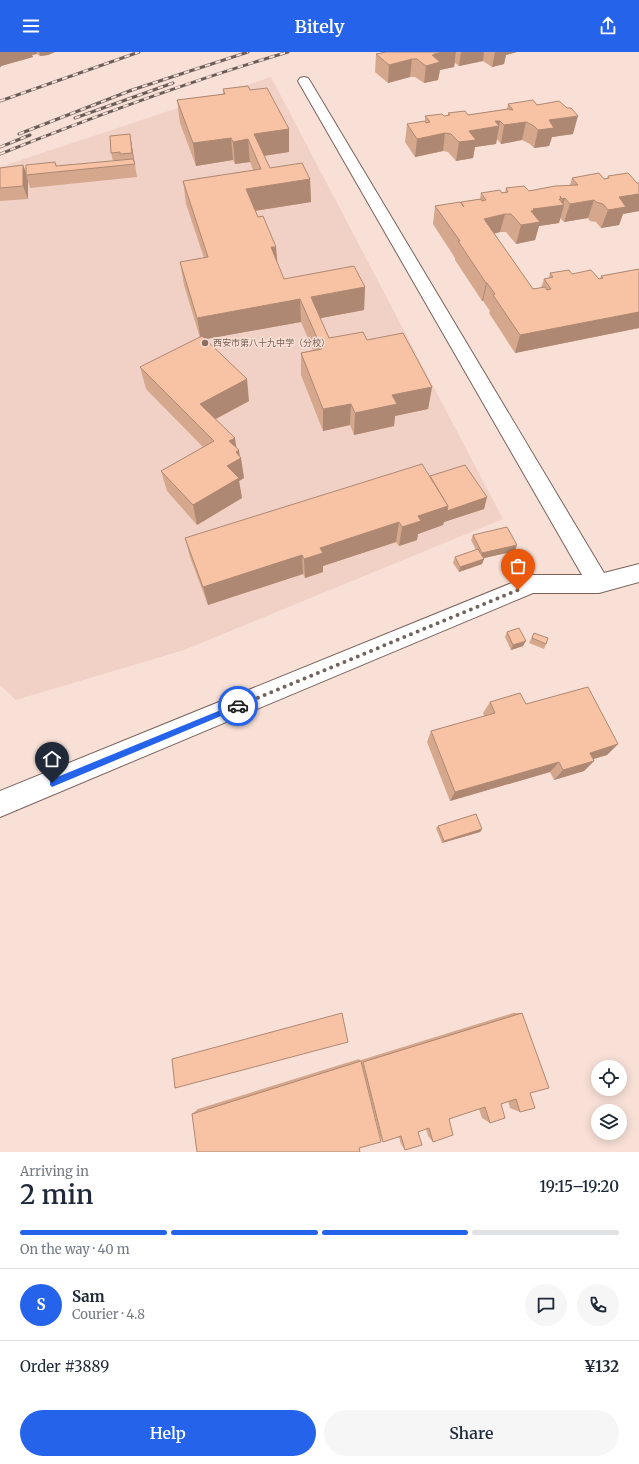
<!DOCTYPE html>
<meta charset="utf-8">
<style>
body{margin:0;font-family:Merriweather,"Noto Sans SC",serif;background:#f6f6f7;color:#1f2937;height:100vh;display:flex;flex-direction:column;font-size:15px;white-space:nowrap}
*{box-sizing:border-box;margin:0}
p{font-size:13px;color:#747a83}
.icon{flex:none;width:22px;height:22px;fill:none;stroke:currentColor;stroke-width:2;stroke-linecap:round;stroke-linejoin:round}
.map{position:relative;height:1100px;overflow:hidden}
.sheet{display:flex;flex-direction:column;background:#fff;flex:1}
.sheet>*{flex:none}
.controls{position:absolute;left:591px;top:1008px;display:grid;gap:8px}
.controls a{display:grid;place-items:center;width:36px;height:36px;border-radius:50%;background:#fff;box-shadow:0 2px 10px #0003;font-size:20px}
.pin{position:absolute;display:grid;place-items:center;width:34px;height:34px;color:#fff;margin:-41px -17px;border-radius:50% 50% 50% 0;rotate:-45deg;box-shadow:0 0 4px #0007}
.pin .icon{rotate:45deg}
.courier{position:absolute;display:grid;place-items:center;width:40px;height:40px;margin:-20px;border:3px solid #2563eb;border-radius:50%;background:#fff;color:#222;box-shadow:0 1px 5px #0007}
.headline em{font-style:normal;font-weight:600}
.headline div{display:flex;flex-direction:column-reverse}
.headline{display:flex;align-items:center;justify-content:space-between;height:68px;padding:0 20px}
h1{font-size:26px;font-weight:600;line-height:30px}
.bar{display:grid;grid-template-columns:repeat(4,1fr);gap:6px 4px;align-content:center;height:48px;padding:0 20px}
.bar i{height:5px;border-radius:3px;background:#e0e1e3}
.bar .current{background:#2563eb}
.bar p{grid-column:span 4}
.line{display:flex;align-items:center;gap:10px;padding:0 20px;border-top:1px solid #e0e1e3}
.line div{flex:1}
.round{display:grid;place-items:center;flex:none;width:42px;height:42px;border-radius:21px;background:#f6f6f7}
.cta{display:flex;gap:8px;margin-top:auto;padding:8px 20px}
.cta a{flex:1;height:46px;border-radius:24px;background:#2563eb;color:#fff;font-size:16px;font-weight:600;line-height:46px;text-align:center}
.cta a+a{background:#f6f6f7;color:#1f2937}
header{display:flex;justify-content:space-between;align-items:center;height:52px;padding:0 20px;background:#2563eb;color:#fff;font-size:18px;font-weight:600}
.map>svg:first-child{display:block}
</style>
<header><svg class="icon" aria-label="menu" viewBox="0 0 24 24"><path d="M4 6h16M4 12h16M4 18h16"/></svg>Bitely<svg class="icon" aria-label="share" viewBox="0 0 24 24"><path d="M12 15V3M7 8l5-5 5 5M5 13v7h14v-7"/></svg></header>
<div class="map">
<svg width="639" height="1100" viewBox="0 0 639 1100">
<rect width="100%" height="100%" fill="#f8e0d7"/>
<polygon fill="#f1d1c6" points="271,25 503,467 184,598 16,648 0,633 0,115"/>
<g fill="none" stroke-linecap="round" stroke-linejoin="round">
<g stroke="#79645c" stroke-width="2">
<polygon id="minor" points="304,25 308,26 310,29 604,521 639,512 639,530 599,541 533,541 0,765 0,739 524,526 532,523 582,523 298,29 300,26"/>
</g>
<use href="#minor" fill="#fff" fill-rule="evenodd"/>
<g stroke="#6a5d58" stroke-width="3">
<g id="rail">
<polyline points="0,49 139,0"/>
<polyline points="75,66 173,31"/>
<polyline points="19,82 132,38 248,0"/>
<polyline points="0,95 30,83"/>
<path d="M0,102C95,64 190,29 288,0"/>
</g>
</g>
<use href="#rail" stroke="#f8e0d7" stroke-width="2" stroke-dasharray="5.5" stroke-linecap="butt"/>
</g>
<g fill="#d5a88d">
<polygon points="0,0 55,0 48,3 40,4 37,2 32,3 33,5 1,14 1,15 0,15"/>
<polygon points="386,0 517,0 506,3 504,12 492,15 483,9 459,14 455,11 454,15 440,18 438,28 424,31 415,25 410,25 388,31 375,20 376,2"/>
<polygon points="223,37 250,38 289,77 289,100 264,104 270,116 310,127 311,150 255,159 284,227 365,235 364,258 320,266 329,286 367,288 432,335 428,357 395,364 394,374 354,383 350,373 323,379 301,323 301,301 313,298 301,270 205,287 249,349 216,367 236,395 240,404 244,426 239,429 242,446 197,473 167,439 161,419 203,395 146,337 140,315 200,286 184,233 180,210 204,206 186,152 183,129 253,118 250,110 235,112 233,108 196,114 180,71 177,48 223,42"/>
<polygon points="508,52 537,53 573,82 552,85 549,94 534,96 530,92 522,88 501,92 497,87 496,92 475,95 473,106 456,109 448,100 443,99 415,105 405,90 407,72 425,70 425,64 448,64 448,61 468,63 507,57"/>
<polygon points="130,82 137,125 30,136 28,129 28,147 0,149 0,116 23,113 26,121 55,110 57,114 113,109 111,101"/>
<polygon points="608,124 637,131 639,131 639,159 623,162 619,173 601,176 596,170 590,169 588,166 564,170 560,166 559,171 539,174 535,188 516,192 506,180 500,180 494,182 533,237 541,236 544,227 549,226 550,221 572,222 599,227 600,227 601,224 639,217 639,276 515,301 489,261 490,259 483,249 482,249 455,208 455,206 433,172 435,154 461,151 461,150 480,147 481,141 505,140 506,136 529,139 570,133 572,126 604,127 607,126"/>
<polygon points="430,424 487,445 484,457 444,470 443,473 418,482 417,488 399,494 396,490 323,514 323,520 305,526 303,522 208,553 190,505 185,486"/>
<polygon points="473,483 515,499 484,506 482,512 459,520 453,511 455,505 476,498 471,488"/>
<polygon points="507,580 523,594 511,598 505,585"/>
<polygon points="534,581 546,592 544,597 529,591"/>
<polygon points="490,650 526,652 618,692 607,703 593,707 594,709 584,719 554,728 550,720 450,749 427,690 431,679 484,664 483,661"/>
<polygon points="438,774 482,777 480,780 442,791 436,776"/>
<polygon points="513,961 522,961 530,1041 520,1060 510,1056 508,1049 501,1052 490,1071 482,1066 479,1057 449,1067 433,1090 428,1084 426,1077 418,1080 405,1098 401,1092 399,1085 383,1090 380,1084 361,1008"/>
<polygon points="359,1007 361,1009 359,1096 192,1062 198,1057"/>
</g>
<g fill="#ae8873">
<polygon points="0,0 37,0 37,2 32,3 33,5 1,14 1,15 0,15"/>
<polygon points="39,0 55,0 48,3 40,4"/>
<polygon points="443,0 456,0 454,15 440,18 438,28 424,31 426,14 432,3 434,2"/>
<polygon points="461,0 484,0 483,9 459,14"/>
<polygon points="495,0 517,0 506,3 504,12 492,15"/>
<polygon points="412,7 410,25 388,31 389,13"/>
<polygon points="578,64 573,82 552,85 549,94 534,96 538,78 549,68"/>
<polygon points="495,69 500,69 496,92 475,95 473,106 456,109 459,90 469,79"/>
<polygon points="526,70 522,88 501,92 504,73"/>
<polygon points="289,77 289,100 256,105 254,82"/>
<polygon points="445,81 443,99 415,105 417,87"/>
<polygon points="130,82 132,95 135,114 132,101"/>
<polygon points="231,86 233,108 196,114 193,91"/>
<polygon points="248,87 250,110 235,112 233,90"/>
<polygon points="23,113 27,123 26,123 28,129 28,147 23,134"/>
<polygon points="310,127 311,150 248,160 246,137"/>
<polygon points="639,142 639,159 623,162 619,173 601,176 608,158 619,145"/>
<polygon points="565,146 563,153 564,153 559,171 539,174 535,188 516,192 521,173 531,159 533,157 561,147 559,153 560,153 562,147"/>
<polygon points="594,148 588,166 564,170 570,152"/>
<polygon points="505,162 500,180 480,185 484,167"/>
<polygon points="271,195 276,195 278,217"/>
<polygon points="486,231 487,231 483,249 482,249"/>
<polygon points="365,235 364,258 311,268 311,245"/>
<polygon points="300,247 301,270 201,288 197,266"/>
<polygon points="639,260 639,276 515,301 520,283"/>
<polygon points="247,327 249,349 204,373 200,352"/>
<polygon points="432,335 428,357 395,364 394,374 354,383 355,361 392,343"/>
<polygon points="351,352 350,373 323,379 323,357"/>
<polygon points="235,386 237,399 239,398 240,407 241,406 244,426 239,429 242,446 197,473 193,453 227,414 229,389"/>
<polygon points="487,445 484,457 444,470 443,473 418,482 417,488 399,494 402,475 418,464 448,454"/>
<polygon points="399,470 396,490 323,514 323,520 305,526 304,507 320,496"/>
<polygon points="517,493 515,499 480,507 482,501"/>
<polygon points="302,503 303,522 208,553 203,535"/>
<polygon points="484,507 482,512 459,520 460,515"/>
<polygon points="526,589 523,594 511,598 513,593"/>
<polygon points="618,692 607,703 580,711 590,701"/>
<polygon points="594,709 584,719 554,728 563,718"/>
<polygon points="559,710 550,720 450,749 455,740"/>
<polygon points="482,777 480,780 442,791 444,789"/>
</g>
<g fill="#f8c3a4" stroke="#ae8873">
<polygon points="386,0 443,0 434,2 435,3 432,3 440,10 426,14 417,7 412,7 389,13 376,2"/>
<polygon points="248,34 250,38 267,36 289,77 254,82 270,116 302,111 310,127 246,137 258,165 263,164 276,195 271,195 284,227 354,214 365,235 311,245 329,286 363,280 367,288 403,281 432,335 392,343 397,352 355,361 351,352 323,357 301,301 322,297 300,247 197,266 180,210 208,205 183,129 261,117 248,87 233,90 231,86 193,91 177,48 225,42 223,37"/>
<polygon points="533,48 537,53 559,49 567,56 571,56 578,64 549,68 554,76 538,78 534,74 526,70 504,73 500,69 495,69 499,74 469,79 476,88 459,90 451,82 445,81 417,87 407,72 425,69 426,71 430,70 425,64 442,62 444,64 450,63 448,61 465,59 468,63 508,57 513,58 508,52"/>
<polygon points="130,82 132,101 120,102 120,100 111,101 110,84"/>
<polygon points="133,107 135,112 26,123 26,113 55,110 56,114"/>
<polygon points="23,113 23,134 0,136 0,116"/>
<polygon points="599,121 604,127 609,126 608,124 628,121 637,131 639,131 639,142 619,145 626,155 608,158 603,152 596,150 594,148 570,152 565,146 562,147 560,144 561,147 559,147 564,153 533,157 535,158 531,159 540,170 521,173 511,162 505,162 484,167 533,237 545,235 547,238 551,237 544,227 553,225 550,221 569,218 572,222 591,218 599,227 603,226 601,224 639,217 639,260 520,283 493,243 495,242 487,231 486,231 458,189 460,189 435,154 460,150 464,155 461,150 481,147 482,149 486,148 481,141 500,138 502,141 508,140 506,136 524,134 529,139 555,134 578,133 572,126"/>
<polygon points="202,284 247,327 200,352 235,386 229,389 239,398 236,400 241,406 227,414 239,426 193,453 161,419 214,389 140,315"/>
<polygon points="422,412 448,454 418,464 421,469 402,475 399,470 320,496 323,501 304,507 302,503 203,535 185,486"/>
<polygon points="465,413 487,445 447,459 448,454 430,424"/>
<polygon points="507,475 517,493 482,501 473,483"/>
<polygon points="478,497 484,507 460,515 455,505"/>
<polygon points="519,576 526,589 513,593 507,580"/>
<polygon points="534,581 548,586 546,592 532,586"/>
<polygon points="588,635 618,692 590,701 594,709 563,718 559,710 455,740 431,679 495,661 490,650 520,641 526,652"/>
<polygon points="476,762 482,777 444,789 438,774"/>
<polygon points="342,961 348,990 175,1036 172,1007"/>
<polygon points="522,961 549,1036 530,1041 535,1056 520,1060 516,1047 501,1052 505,1066 490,1071 485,1055 449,1067 453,1083 433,1090 429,1076 418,1080 422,1093 405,1098 401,1084 383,1090 363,1010"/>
<polygon points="361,1009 381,1090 359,1096 360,1100 197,1100 192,1062"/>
</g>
<polygon fill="#2563eb" points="238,651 241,654 240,656 52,735 50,733 50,728"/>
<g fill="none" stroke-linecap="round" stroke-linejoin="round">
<polyline stroke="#71645f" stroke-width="4" stroke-dasharray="0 7.2" points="238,654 518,538"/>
</g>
<circle fill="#8d6e63" stroke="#f8e0d7" stroke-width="1.5" cx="205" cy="291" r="4"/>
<g text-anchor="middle" stroke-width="3" stroke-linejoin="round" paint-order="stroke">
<g font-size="9" fill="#785e54" stroke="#f8e0d7" text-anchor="start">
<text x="213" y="294">西安市第八十九中学（分校）</text>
</g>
</g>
</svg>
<div class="controls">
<a><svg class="icon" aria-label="locate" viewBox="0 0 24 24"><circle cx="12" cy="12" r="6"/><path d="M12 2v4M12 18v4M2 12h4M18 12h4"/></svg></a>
<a><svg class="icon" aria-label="layers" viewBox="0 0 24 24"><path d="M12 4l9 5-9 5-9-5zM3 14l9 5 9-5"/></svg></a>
</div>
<div class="pin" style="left:518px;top:538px;background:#ea580c"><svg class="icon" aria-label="bag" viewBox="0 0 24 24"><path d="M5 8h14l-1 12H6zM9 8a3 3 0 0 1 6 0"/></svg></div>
<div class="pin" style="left:52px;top:731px;background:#1f2937"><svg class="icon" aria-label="home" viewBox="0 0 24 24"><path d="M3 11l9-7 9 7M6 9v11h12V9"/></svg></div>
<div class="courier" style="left:238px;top:654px"><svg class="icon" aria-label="car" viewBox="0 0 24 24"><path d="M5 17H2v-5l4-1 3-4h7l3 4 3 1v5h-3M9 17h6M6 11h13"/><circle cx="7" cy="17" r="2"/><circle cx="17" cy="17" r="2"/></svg></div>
</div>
<section class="sheet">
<div class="headline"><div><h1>2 min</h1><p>Arriving in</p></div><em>19:15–19:20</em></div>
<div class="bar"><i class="current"></i><i class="current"></i><i class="current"></i><i></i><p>On the way · 40 m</p></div>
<div class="line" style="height:72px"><b class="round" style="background:#2563eb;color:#fff">S</b><div><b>Sam</b><p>Courier · 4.8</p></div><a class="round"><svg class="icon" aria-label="chat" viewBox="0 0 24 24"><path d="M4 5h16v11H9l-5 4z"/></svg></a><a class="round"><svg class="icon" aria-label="phone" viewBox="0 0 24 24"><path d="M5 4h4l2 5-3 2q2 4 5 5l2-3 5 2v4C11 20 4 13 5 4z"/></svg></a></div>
<div class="line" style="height:52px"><div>Order #3889</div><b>¥132</b></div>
<div class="cta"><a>Help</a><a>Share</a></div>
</section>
